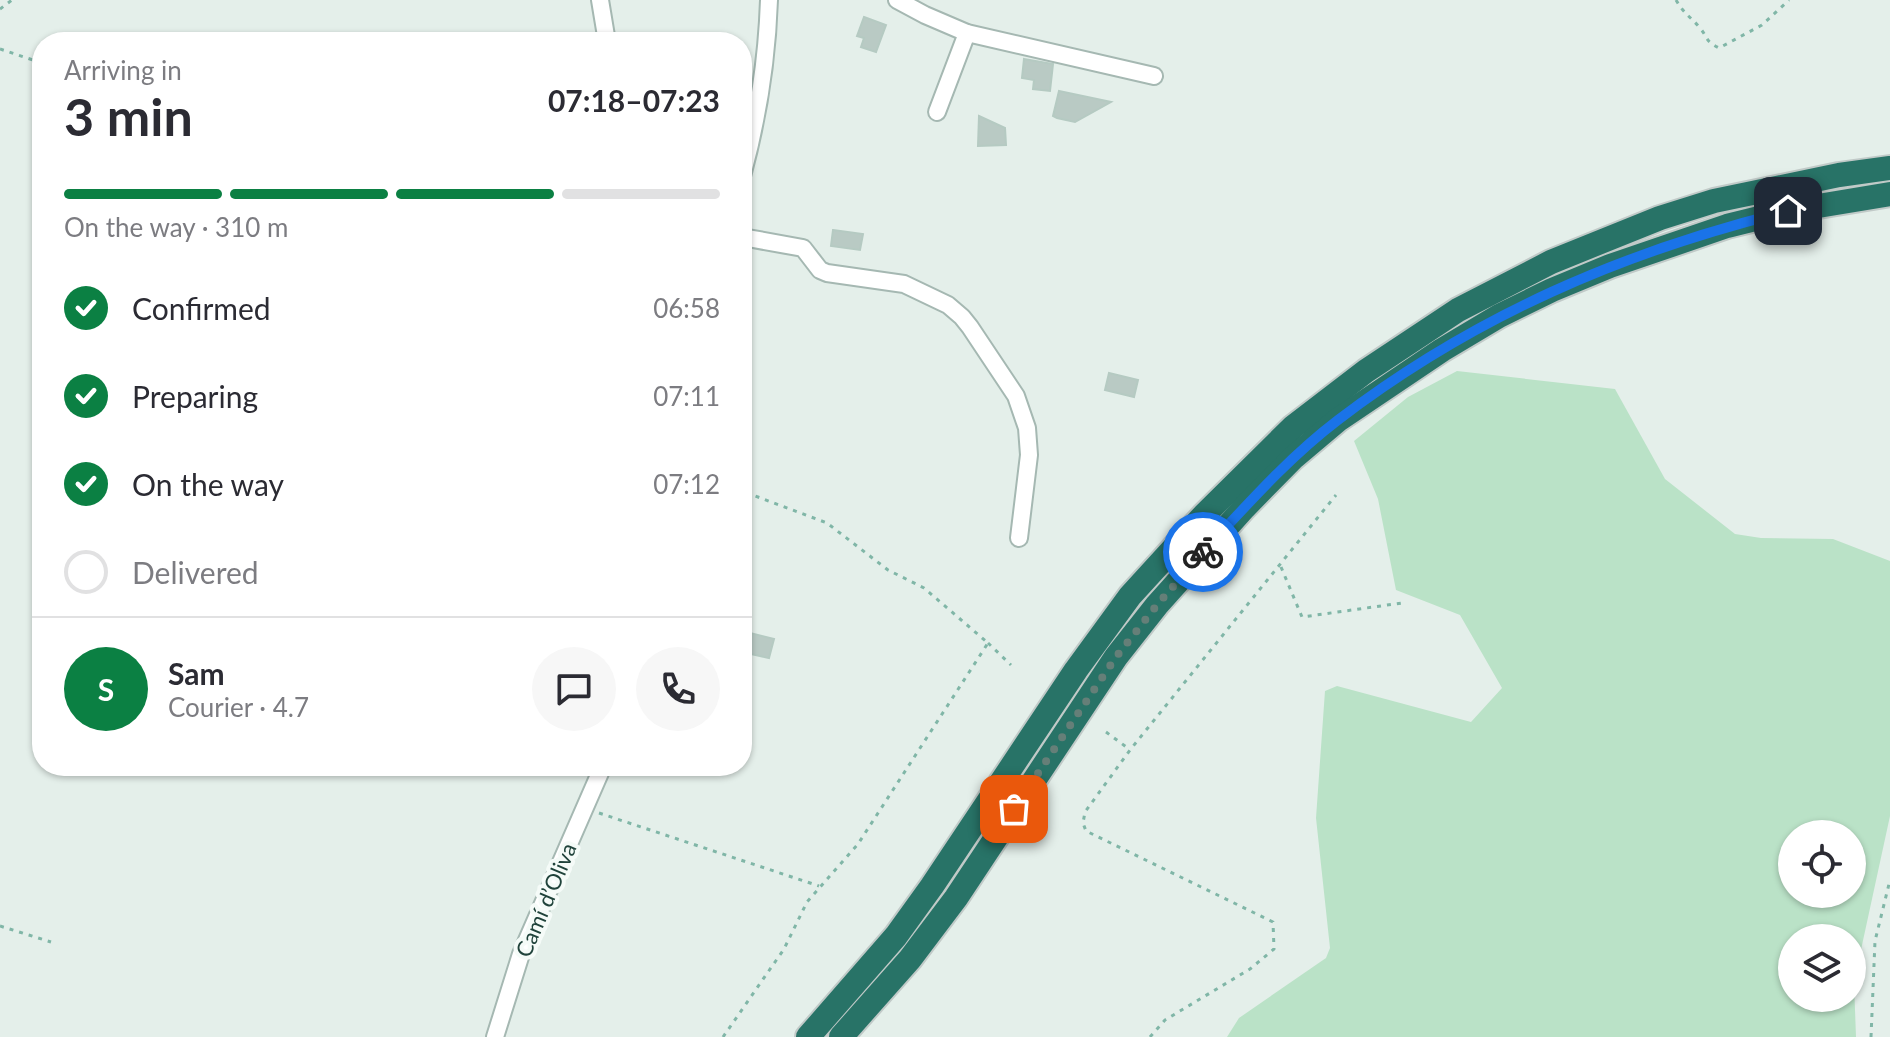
<!DOCTYPE html>
<meta charset="utf-8">
<style>
body{margin:0;font-family:Lato,sans-serif;background:#f7f7f7;color:#2b2b33;height:100vh;display:flex;flex-direction:column;font-size:30px;white-space:nowrap}
*{box-sizing:border-box;margin:0}
p{font-size:26px;color:#7c7c81}
.icon{flex:none;width:44px;height:44px;fill:none;stroke:currentColor;stroke-width:2;stroke-linecap:round;stroke-linejoin:round}
.map{position:relative;flex:1;overflow:hidden}
.side{position:absolute;left:32px;top:32px;width:720px;height:744px;display:flex;flex-direction:column;background:#fff;border-radius:32px;box-shadow:0 2px 6px #0004}
.side>*{flex:none}
.controls{position:absolute;left:1778px;top:820px;display:grid;gap:16px}
.controls a{display:grid;place-items:center;width:88px;height:88px;border-radius:50%;background:#fff;box-shadow:0 2px 6px #0004;font-size:40px}
.pin{position:absolute;display:grid;place-items:center;width:68px;height:68px;color:#fff;margin:-34px;border-radius:16px;box-shadow:0 4px 12px #0006}
.courier{position:absolute;display:grid;place-items:center;width:80px;height:80px;margin:-40px;border:6px solid #1a73e8;border-radius:50%;background:#fff;color:#222;box-shadow:0 2px 10px #0007}
.overview em{font-style:normal;font-weight:700}
.overview div{display:flex;flex-direction:column-reverse}
.overview{display:flex;align-items:center;justify-content:space-between;height:136px;padding:0 32px}
h1{font-size:52px;font-weight:700;line-height:60px}
.bar{display:grid;grid-template-columns:repeat(4,1fr);gap:12px 8px;align-content:center;height:96px;padding:0 32px}
.bar i{height:10px;border-radius:6px;background:#e1e1e2}
.bar .selected{background:#0b8043}
.bar p{grid-column:span 4}
.line{display:flex;align-items:center;gap:20px;padding:0 32px;border-top:2px solid #e1e1e2}
.line div{flex:1}
.round{display:grid;place-items:center;flex:none;width:84px;height:84px;border-radius:42px;background:#f7f7f7}
ol{padding:0 32px;list-style:none}
li{display:flex;align-items:center;gap:24px;height:88px}
li p{margin-inline-start:auto}
li .icon{padding:8px;border-radius:50%;background:#0b8043;color:#fff;stroke-width:4}
li:last-child{color:#7c7c81}
li i{width:44px;height:44px;border:4px solid #e1e1e2;border-radius:50%}
.map>svg:first-child{display:block}
</style>
<div class="map">
<svg width="1890" height="1037" viewBox="0 0 1890 1037">
<rect width="100%" height="100%" fill="#e4efea"/>
<path fill="#bae2c7" fill-rule="evenodd" d="M1457,371L1615,389L1665,479L1735,534L1761,538L1833,539L1890,561V816L1854,982L1856,1037H1227L1239,1018L1326,958L1330,948L1316,818L1325,691L1337,686L1471,722L1502,688L1460,615L1396,590L1378,499L1354,441L1408,397ZM1792,834H1852V894H1792ZM1792,938H1852V998H1792Z"/>
<g fill="#b9cac4" stroke="#b5cac2" stroke-width="2">
<polygon points="864,17 886,25 876,52 861,47 864,38 857,36"/>
<polygon points="1024,59 1053,64 1050,91 1033,89 1034,80 1022,78"/>
<polygon points="1059,91 1111,102 1075,122 1057,118 1053,116"/>
<polygon points="979,116 1005,128 1006,145 978,146"/>
<polygon points="833,230 863,234 860,250 831,246"/>
<polygon points="1109,373 1138,380 1134,397 1105,390"/>
<polygon points="742,631 774,639 769,658 742,652"/>
</g>
<g fill="none" stroke-linecap="round" stroke-linejoin="round">
<g stroke="#a5b8b2" stroke-width="20">
<g id="minor">
<polyline points="600,0 607,42"/>
<polyline points="897,0 925,15 967,33 1154,76"/>
<polyline points="937,112 967,33"/>
<path d="M742,176C758,118 767,60 769,0"/>
<polyline points="742,237 803,248 820,270 827,273 904,284 948,305 962,317 970,327 1016,396 1027,428 1029,455 1019,538"/>
<polyline points="495,1037 521,954 603,766"/>
</g>
</g>
<g stroke="#c1cac8" stroke-width="28">
<g id="highway">
<polyline points="808,1037 896,936 932,886 1076,670 1130,596 1204,515 1293,427 1366,371 1458,310 1551,262 1660,218 1714,201 1839,175 1890,168"/>
<polyline points="841,1037 910,959 956,898 1116,657 1157,605 1244,508 1293,458 1338,420 1442,350 1499,316 1552,290 1610,266 1727,226 1788,211 1890,194"/>
</g>
</g>
<g stroke="#80b6a7" stroke-width="3" stroke-dasharray="4 6" stroke-linecap="butt">
<path d="M1676,0C1684,14 1691,17 1700,28C1709,39 1704,40 1719,48L1762,25L1789,0"/>
<polyline points="0,9 12,0"/>
<polyline points="0,49 42,63"/>
<polyline points="1281,567 1302,617 1402,603"/>
<polyline points="988,643 1011,665"/>
<polyline points="1106,732 1129,749"/>
<polyline points="599,813 819,886"/>
<polyline points="0,926 51,942"/>
<polyline points="723,1037 784,949 807,902 858,844 988,643 924,588 888,570 827,523 742,491"/>
<polyline points="1150,1037 1165,1020 1250,969 1274,949 1273,922 1086,831 1083,823 1085,812 1130,750 1336,495"/>
<polyline points="1871,1037 1875,941 1890,880"/>
</g>
<use href="#minor" stroke="#fff" stroke-width="16"/>
<use href="#highway" stroke="#287367" stroke-width="24"/>
</g>
<g fill="none" stroke-linecap="round" stroke-linejoin="round">
<polyline stroke="#657f78" stroke-width="8" stroke-dasharray="0 14.4" points="1014,809 1116,657 1157,605 1203,552"/>
<path stroke="#1a73e8" stroke-width="10" d="M1203,552C1246,506 1288,458 1338,420C1474,316 1622,252 1788,211"/>
</g>
<g text-anchor="middle" stroke-width="8" stroke-linejoin="round" paint-order="stroke">
<g font-size="22" fill="#20433b" stroke="#f5fbf8">
<text transform="translate(546 900) rotate(-67)" y="8">Camí d’Oliva</text>
</g>
</g>
</svg>
<div class="controls">
<a><svg class="icon" aria-label="locate" viewBox="0 0 24 24"><circle cx="12" cy="12" r="6"/><path d="M12 2v4M12 18v4M2 12h4M18 12h4"/></svg></a>
<a><svg class="icon" aria-label="layers" viewBox="0 0 24 24"><path d="M12 4l9 5-9 5-9-5zM3 14l9 5 9-5"/></svg></a>
</div>
<div class="pin" style="left:1014px;top:809px;background:#ea580c"><svg class="icon" aria-label="bag" viewBox="0 0 24 24"><path d="M5 8h14l-1 12H6zM9 8a3 3 0 0 1 6 0"/></svg></div>
<div class="pin" style="left:1788px;top:211px;background:#1f2937"><svg class="icon" aria-label="home" viewBox="0 0 24 24"><path d="M3 11l9-7 9 7M6 9v11h12V9"/></svg></div>
<div class="courier" style="left:1203px;top:552px"><svg class="icon" aria-label="bike" viewBox="0 0 24 24"><circle cx="6" cy="16" r="4"/><circle cx="18" cy="16" r="4"/><path d="M6 16l4-8h5l3 8M10 8l3 8H6M13 5h3"/></svg></div>
<section class="side">
<div class="overview"><div><h1>3 min</h1><p>Arriving in</p></div><em>07:18–07:23</em></div>
<div class="bar"><i class="selected"></i><i class="selected"></i><i class="selected"></i><i></i><p>On the way · 310 m</p></div>
<ol>
<li><svg class="icon" aria-label="check" viewBox="0 0 24 24"><path d="M5 12l5 5 9-10"/></svg>Confirmed<p>06:58</p></li>
<li><svg class="icon" aria-label="check" viewBox="0 0 24 24"><path d="M5 12l5 5 9-10"/></svg>Preparing<p>07:11</p></li>
<li><svg class="icon" aria-label="check" viewBox="0 0 24 24"><path d="M5 12l5 5 9-10"/></svg>On the way<p>07:12</p></li>
<li><i></i>Delivered</li>
</ol>
<div class="line" style="height:144px"><b class="round" style="background:#0b8043;color:#fff">S</b><div><b>Sam</b><p>Courier · 4.7</p></div><a class="round"><svg class="icon" aria-label="chat" viewBox="0 0 24 24"><path d="M4 5h16v11H9l-5 4z"/></svg></a><a class="round"><svg class="icon" aria-label="phone" viewBox="0 0 24 24"><path d="M5 4h4l2 5-3 2q2 4 5 5l2-3 5 2v4C11 20 4 13 5 4z"/></svg></a></div>
</section>
</div>
